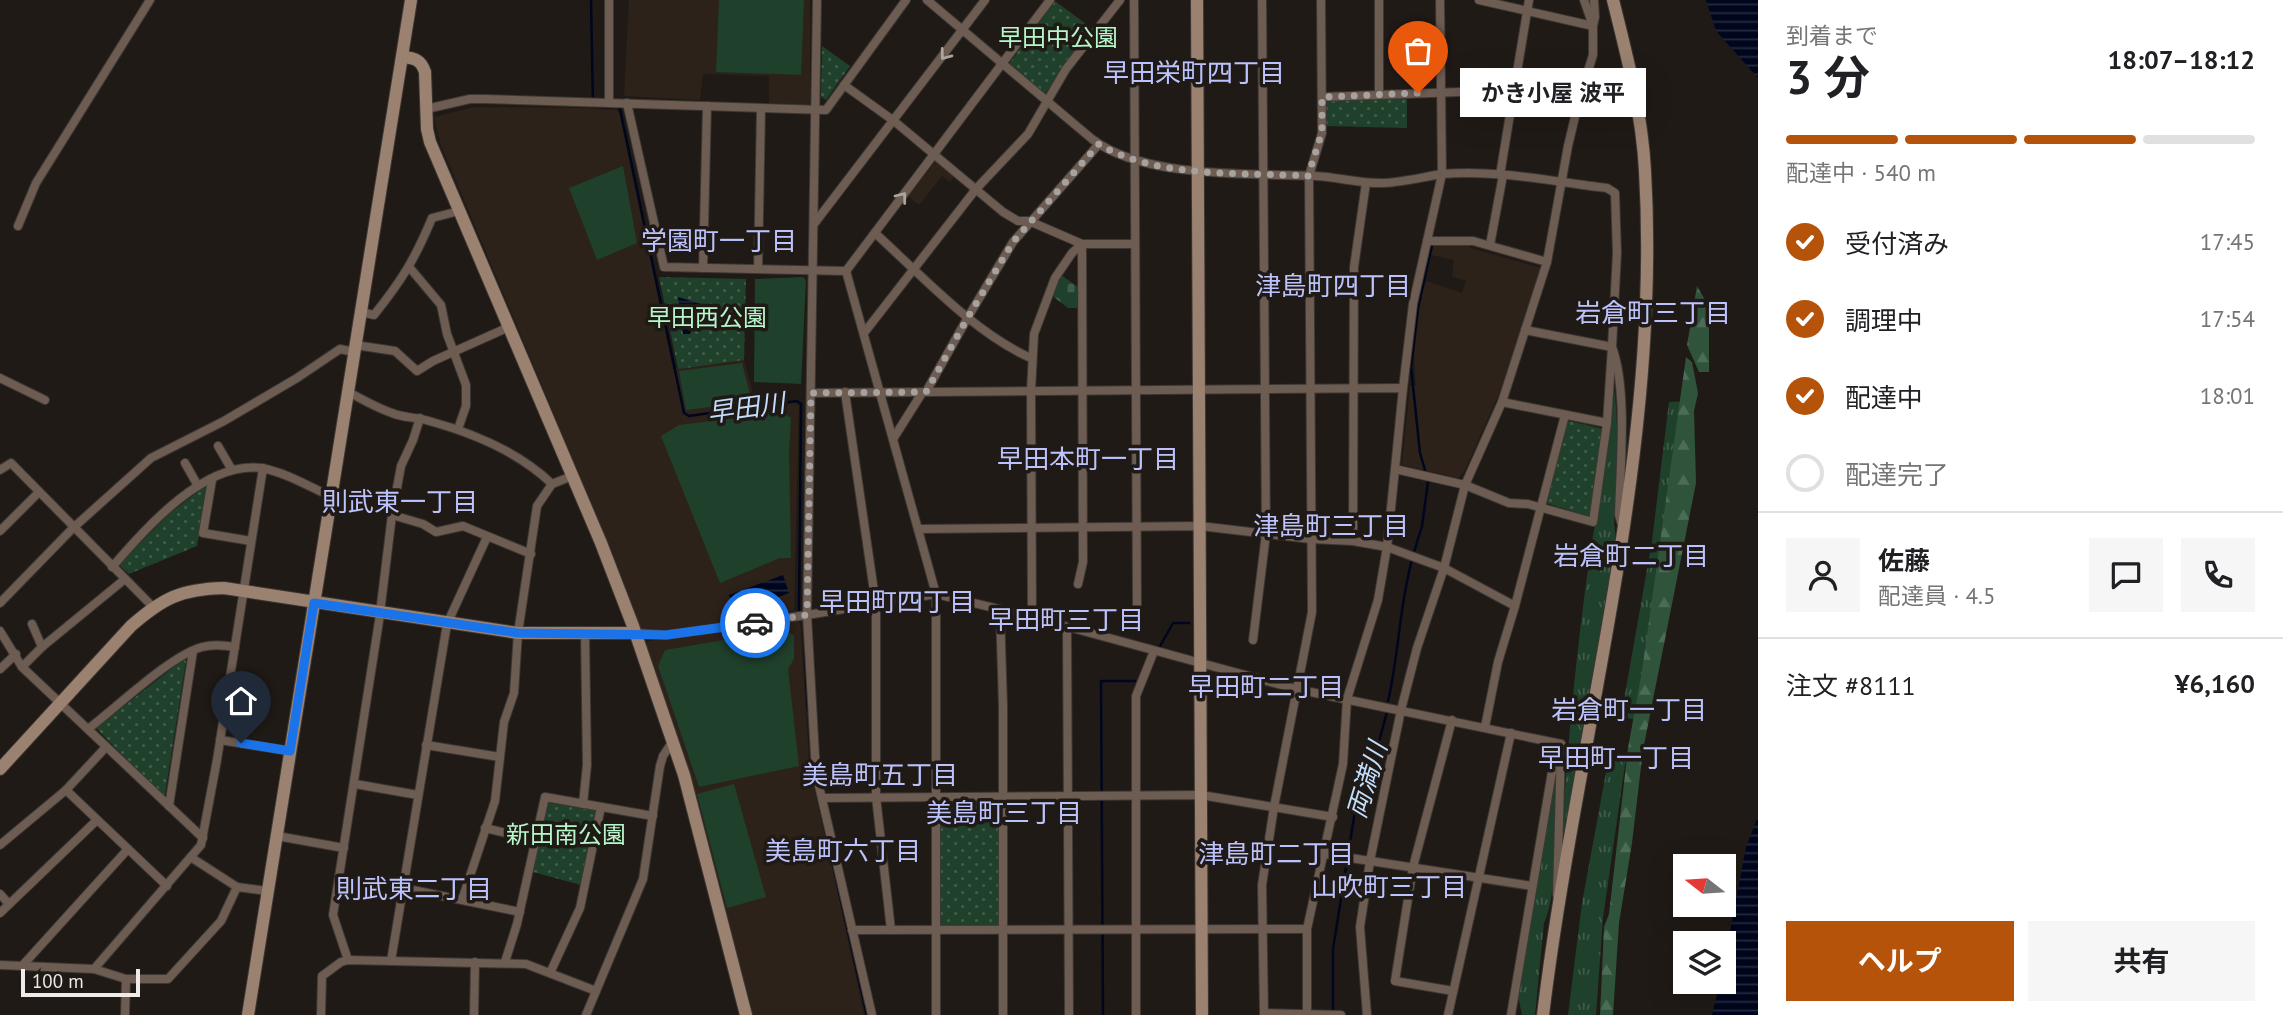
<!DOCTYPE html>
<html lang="ja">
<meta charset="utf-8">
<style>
body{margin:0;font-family:"PT Sans","Noto Sans JP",sans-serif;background:#f6f6f6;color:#202124;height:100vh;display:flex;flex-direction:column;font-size:26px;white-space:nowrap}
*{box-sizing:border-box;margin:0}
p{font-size:23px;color:#757577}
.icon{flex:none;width:38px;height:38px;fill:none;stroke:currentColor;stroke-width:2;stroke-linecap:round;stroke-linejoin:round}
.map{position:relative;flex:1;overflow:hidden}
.sheet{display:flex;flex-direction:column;background:#fff;width:525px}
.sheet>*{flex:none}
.needle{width:46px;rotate:287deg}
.buttons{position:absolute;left:1673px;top:854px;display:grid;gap:14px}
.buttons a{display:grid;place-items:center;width:63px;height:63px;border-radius:0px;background:#fff;box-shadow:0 7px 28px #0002;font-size:35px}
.scale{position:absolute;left:21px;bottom:18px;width:119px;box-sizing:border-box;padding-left:7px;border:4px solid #efebe8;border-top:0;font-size:19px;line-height:24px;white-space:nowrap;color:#efebe8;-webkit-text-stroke:5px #201a16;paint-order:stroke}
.pin{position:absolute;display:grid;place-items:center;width:60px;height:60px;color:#fff;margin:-72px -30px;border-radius:50% 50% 50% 0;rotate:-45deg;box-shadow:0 0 7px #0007}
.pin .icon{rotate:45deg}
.courier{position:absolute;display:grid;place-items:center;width:70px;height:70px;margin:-35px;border:5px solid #1a73e8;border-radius:50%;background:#fff;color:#222;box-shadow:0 2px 9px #0007}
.bubble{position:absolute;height:49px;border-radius:0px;background:#fff;box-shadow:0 7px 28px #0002;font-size:23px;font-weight:700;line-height:49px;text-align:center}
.head em{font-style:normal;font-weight:700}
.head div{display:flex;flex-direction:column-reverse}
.head{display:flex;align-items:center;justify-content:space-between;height:119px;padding:0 28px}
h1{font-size:46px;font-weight:700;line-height:52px}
.bar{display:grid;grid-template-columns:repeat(4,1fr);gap:10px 7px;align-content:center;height:84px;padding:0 28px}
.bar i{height:9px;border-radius:5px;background:#e0e0e0}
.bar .selected{background:#b45309}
.bar p{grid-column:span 4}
.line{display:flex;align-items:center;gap:18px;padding:0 28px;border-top:2px solid #e0e0e0}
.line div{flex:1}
.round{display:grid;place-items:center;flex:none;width:74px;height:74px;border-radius:0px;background:#f6f6f6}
ol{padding:0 28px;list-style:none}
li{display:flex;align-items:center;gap:21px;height:77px}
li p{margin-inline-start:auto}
li .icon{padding:7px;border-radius:50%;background:#b45309;color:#fff;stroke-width:4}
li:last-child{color:#757577}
li i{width:38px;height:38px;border:4px solid #e0e0e0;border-radius:50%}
.button{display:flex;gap:14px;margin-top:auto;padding:14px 28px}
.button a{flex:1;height:80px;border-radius:0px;background:#b45309;color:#fff;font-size:28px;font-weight:700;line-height:80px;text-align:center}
.button a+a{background:#f6f6f6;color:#202124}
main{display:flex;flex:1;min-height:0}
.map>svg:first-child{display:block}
</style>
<main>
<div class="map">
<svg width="1758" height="1015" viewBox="0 0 1758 1015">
<defs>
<pattern id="grass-tufts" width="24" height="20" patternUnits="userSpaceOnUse" patternTransform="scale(1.75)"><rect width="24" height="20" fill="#1f402b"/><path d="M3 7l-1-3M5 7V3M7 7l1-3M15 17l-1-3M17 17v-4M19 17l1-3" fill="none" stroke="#405c4a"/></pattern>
<pattern id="forest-firs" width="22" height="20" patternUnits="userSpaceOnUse" patternTransform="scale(1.75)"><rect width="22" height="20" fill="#2f533b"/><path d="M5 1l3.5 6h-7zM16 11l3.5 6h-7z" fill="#4d6c57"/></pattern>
<pattern id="cemetery-stones" width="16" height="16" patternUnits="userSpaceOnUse" patternTransform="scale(1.75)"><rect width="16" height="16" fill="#1f402b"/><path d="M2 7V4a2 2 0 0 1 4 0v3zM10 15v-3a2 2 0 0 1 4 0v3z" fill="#405c4a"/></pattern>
<pattern id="park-dots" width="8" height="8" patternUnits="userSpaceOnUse" patternTransform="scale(1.75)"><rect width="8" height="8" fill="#1f402b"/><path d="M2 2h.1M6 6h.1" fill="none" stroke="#405c4a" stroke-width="1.8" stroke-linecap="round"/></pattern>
<pattern id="water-rules" width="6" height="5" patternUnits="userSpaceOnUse" patternTransform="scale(1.75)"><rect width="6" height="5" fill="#00061d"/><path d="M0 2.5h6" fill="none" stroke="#262a3e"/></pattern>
</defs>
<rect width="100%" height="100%" fill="#201a16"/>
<g fill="#2d221a">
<polygon points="629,0 810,0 810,102 807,105 769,103 769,76 703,74 700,100 624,96"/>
<polygon points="475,107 581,108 616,110 619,112 673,369 744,360 757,408 795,403 799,406 794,611 665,630 642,629 638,624 614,557 441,145 434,117"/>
<polygon points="938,159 957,173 950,182 942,176 919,205 908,196"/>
<polygon points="1434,245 1469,245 1471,248 1541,268 1507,376 1464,472 1458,478 1402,465 1410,386 1416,385 1414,356 1421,297 1426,281 1462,293 1466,281 1452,276 1454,260 1431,255"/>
<polygon points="796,621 800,623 809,759 864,1015 751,1015 694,788 646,645 649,641"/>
</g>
<g fill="url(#grass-tufts)">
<path d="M1615,389L1618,446L1614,521L1616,541L1560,868C1565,775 1573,683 1585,591C1594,523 1607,457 1615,389Z"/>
<polygon points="1688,401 1638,720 1621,717 1652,541 1669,402"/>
<polygon points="1609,756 1626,758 1603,918 1596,1015 1568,1015 1582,903"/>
<path d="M1555,783C1555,816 1558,896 1544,923L1535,1015H1522L1518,996L1521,971L1551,786Z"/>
</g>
<g fill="url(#forest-firs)">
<polygon points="1697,286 1709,307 1709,372 1699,372 1687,345"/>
<polygon points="1686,357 1692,362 1698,393 1694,411 1696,483 1643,750 1632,843 1619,923 1613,1015 1600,1015 1604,927 1609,914 1628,748 1642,671"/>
</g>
<polygon fill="url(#cemetery-stones)" points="1061,275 1078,287 1077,308 1068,308 1051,295"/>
<g fill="url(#park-dots)">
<polygon points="1055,1 1094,30 1044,95 1008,65"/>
<polygon points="822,46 850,66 826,100 821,97"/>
<polygon points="1407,98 1407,128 1325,126 1326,103 1327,101"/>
<polygon points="659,277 746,279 744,360 678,369"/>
<polygon points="1569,421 1600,428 1603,431 1591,514 1588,516 1546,503 1566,423"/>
<polygon points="204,487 207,489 197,546 129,574 120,566 121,562 170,513"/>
<polygon points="184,659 186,661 165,794 162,795 96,728"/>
<polygon points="996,800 998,803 999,924 997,927 942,927 939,925 939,803 941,801"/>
<polygon points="550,803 594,810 596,813 581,885 533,872 546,805"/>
</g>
<g fill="#1f402b">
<polygon points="719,0 804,0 801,75 716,72"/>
<polygon points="623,166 637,243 597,260 569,188"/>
<polygon points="803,277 806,280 801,384 754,382 755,279"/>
<polygon points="742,363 752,402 686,410 679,371"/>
<polygon points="783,412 791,418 789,453 791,558 780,558 720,583 661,436 679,425"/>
<polygon points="784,630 794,635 794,659 788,669 799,766 699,787 658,666 665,650"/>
<polygon points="734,784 766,897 727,908 697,794"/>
</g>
<g fill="url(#water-rules)">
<polygon points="1706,0 1758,0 1758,78 1716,31"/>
<polygon points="678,297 701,304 700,317 694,321 690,334 683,334"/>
<polygon points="783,575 789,593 735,613 729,595"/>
<polygon points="1758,816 1758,1015 1712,1015 1720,982 1724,982 1724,963 1746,847"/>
</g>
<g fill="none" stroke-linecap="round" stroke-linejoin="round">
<g stroke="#00061d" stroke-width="2.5">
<polyline points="591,0 593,105 607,107"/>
<polyline points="617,106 620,109 684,413 689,416 797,401 801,404 799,613"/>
<polyline points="1425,470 1420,453 1411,367 1418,308 1432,245"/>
<polyline points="1414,552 1422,526 1428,482"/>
<polyline points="1159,648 1173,623 1189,623"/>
<polyline points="805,650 808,710"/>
<path d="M1388,701C1399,655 1399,607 1412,560"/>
<polyline points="812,772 867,1015"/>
<polyline points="1333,1012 1333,949 1359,786 1375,756 1387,712"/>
<polyline points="1103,1015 1101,681 1135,681"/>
</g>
<g stroke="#3d3733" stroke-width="10">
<g id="street">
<polyline points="609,0 609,103"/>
<polyline points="817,0 807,615 816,773 872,1015"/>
<path d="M927,0L1092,139C1144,179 1251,173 1315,176C1338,177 1361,184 1384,183C1403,182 1423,177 1442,174L1413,304L1403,388"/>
<polyline points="1134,0 1137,605"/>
<polyline points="1379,0 1379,95"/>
<path d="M1440,0L1442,174C1497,169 1553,182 1607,188L1615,193L1617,253L1612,347C1628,390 1620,469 1619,515L1622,525"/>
<polyline points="1479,0 1593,26"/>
<polyline points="1593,26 1595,17 1594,0"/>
<polyline points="844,85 894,121 1003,212 1018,221 1029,221 1082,244 1135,244"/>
<polyline points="1514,90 1529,0"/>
<polyline points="1322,97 1514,90 1500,175"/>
<polyline points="627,103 664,267 846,271"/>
<polyline points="426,109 470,99 485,99 826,110 906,0"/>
<polyline points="814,224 985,0"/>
<polyline points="18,226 36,183 150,0"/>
<path d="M875,233C920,274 975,334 1031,358"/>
<polyline points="1427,241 1473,241 1547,262 1568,146 1579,100 1593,55 1593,26 1584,0"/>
<polyline points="1490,245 1503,175"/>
<polyline points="410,268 441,305 447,334 466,385 466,406 458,429"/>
<polyline points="703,268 707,106"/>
<polyline points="758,269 761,108"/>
<polyline points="846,271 936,594 936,1015"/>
<polyline points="846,271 1050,0"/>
<path d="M361,312L374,315C402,280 415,259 432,218L459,211"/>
<polyline points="864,333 976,189 1028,134 1066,69 1120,0"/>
<polyline points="355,345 395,351 417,371 433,361 509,327"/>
<polyline points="0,378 45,400"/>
<path d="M348,392C362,399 377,408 392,413C403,418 417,417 429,421C473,433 519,452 552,484"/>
<polyline points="845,392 876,605 876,797 891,930"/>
<polyline points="926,392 968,317 1013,242 1099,144"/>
<polyline points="811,393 1403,388 1395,469 1465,485 1509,503 1528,504 1593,522 1607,423 1612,347 1525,330"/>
<polyline points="1502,402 1607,423"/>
<polyline points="893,439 922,393"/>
<polyline points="218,446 232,470"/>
<polyline points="185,463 198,486"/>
<polyline points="0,470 11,463 153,607"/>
<polyline points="212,480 203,533 251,541"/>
<polyline points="392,515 423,524 436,532 463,526 531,554"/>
<polyline points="918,529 1200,526 1311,539 1353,541 1387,547 1444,568 1515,606 1498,662 1485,727"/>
<polyline points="0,531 39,492"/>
<polyline points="1353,541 1354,267 1366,183"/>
<path d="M112,567C146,528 204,461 261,468C285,472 310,487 332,497"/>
<polyline points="1078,584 1083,562 1082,244"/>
<polyline points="0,603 73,528 151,458 224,421 297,378 340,349 354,352"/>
<polyline points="1515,606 1565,415"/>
<polyline points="1000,610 1003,706 1003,1015"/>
<polyline points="1032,617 1031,391 1034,334 1055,278 1072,253 1082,244"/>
<polyline points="32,624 42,647"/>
<polyline points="1067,628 1069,1015"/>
<polyline points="0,631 22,667 203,838"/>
<polyline points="635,633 666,635 807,615 936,594 1032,617 1296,689 1561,744"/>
<polyline points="1253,640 1266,534 1262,0"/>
<polyline points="22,667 42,647 125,579"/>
<polyline points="0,669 16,654"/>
<polyline points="1452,720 1413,867 1395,981 1453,991"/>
<path d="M88,729C116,708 171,655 202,647C213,644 224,645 235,647"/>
<polyline points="220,740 290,751"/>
<polyline points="426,745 500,757"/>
<polyline points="355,784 418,795"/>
<polyline points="66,790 167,886"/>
<polyline points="822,798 1201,795 1333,817"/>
<polyline points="583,804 587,765 585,634"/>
<polyline points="169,806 193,651"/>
<polyline points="485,828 535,840"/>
<polyline points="277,836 344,848"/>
<polyline points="0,845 66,790 106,747"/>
<polyline points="1325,854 1532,886"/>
<polyline points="192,858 237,887 268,891"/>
<polyline points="403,888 520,912"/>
<polyline points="0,894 9,904"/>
<polyline points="1557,895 1561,747"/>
<polyline points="462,900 495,801 504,722 514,693 518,633 537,506 552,484 572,476"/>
<polyline points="0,913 97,820"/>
<polyline points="852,930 1307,929"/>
<polyline points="348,960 333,915 379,621 392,515 401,466 413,440 420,418"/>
<polyline points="391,961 526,964 596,991"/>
<polyline points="505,962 517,924 545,797 653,816"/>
<polyline points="0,965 94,969 126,979 168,979 221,921 237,887"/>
<polyline points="22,966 128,849"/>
<polyline points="94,969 201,845 217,760 263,468"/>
<polyline points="550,973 580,908 601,807"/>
<polyline points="1264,1013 1341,1015"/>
<polyline points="1307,1014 1307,929 1343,764 1347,699 1378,600 1387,547 1395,469"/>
<polyline points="125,1015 126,979"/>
<polyline points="321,1015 322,976 341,962 348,960 391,961 447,624 487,537"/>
<polyline points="474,1015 475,962"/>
<polyline points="586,1015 643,879 660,766 663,756 673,741"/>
<polyline points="1136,1015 1136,696 1154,651"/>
<polyline points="1264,1015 1262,885 1274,807 1312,612 1309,176 1322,133 1321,0"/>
<polyline points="1367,1015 1360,927 1370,861 1401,710 1417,648 1444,568 1465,485 1502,402 1547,262"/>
<polyline points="1448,1015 1511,733"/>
<polyline points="1511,1015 1555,754 1561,744"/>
</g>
</g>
<g stroke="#3d3733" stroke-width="14">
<g id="secondary">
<polyline points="1197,0 1202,1015"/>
<path d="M403,57C415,58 421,60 425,72L427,129L430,142L601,543L633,626L684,775L746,1015"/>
<path d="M0,769L131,626C163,598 181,589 224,588L518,633H635"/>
<polyline points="248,1015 411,0"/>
<path d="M1543,1015C1577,734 1662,457 1645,171C1642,113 1627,56 1613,0"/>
</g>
</g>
<use href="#street" stroke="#6c5c52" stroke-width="8"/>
<use href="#secondary" stroke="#9a8170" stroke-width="12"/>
</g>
<defs><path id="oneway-chevron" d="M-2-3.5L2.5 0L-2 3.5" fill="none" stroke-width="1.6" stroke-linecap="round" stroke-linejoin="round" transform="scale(1.75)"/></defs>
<g stroke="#aea49d">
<use href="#oneway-chevron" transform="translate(945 55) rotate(127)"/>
<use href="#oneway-chevron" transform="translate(902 197) rotate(-52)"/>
</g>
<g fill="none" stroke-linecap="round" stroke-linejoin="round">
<path stroke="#a7a29e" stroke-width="7" stroke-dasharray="0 12.6" d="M755,623L807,615L811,393L926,392L968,317L1013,242L1099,144C1156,179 1243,172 1308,176L1322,132V97L1418,93"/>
<polyline stroke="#1a73e8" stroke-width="9" points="241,743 290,751 314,603 518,633 666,635 755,623"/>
</g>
<g text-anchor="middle" stroke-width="7" stroke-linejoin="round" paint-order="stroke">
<g font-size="24" fill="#b6f6c9" stroke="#201a16">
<text x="1058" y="46">早田中公園</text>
<text x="707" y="326">早田西公園</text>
<text x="566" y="843">新田南公園</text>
</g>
<g font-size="26" fill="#bcc3fc" stroke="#201a16">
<text x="1194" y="82">早田栄町四丁目</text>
<text x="719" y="250">学園町一丁目</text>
<text x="1333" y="295">津島町四丁目</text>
<text x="1653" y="322">岩倉町三丁目</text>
<text x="1088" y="468">早田本町一丁目</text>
<text x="400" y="511">則武東一丁目</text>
<text x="1331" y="535">津島町三丁目</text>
<text x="1631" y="565">岩倉町二丁目</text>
<text x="897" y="611">早田町四丁目</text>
<text x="1066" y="629">早田町三丁目</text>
<text x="1266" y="696">早田町二丁目</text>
<text x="1629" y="719">岩倉町一丁目</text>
<text x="1616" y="767">早田町一丁目</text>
<text x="880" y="784">美島町五丁目</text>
<text x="1004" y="822">美島町三丁目</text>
<text x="843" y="860">美島町六丁目</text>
<text x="1276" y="863">津島町二丁目</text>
<text x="1389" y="896">山吹町三丁目</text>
<text x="414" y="898">則武東二丁目</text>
</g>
<g font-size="26" font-style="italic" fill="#c1ddfc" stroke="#201a16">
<text transform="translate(746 408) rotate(-8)" y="9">早田川</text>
<text transform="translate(1367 780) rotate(-73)" y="9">両満川</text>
</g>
</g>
</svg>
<div class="buttons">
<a><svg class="needle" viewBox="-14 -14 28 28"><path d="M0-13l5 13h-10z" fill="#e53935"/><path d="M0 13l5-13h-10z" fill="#757577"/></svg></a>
<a><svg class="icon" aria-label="layers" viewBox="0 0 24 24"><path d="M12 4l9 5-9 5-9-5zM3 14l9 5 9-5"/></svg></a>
</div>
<div class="scale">100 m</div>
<div class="pin" style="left:1418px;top:93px;background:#ea580c"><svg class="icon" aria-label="bag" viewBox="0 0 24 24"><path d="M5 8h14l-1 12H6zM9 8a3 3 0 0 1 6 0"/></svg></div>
<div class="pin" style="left:241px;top:743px;background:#1f2937"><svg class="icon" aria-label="home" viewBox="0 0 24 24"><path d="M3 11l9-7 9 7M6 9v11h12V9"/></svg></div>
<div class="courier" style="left:755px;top:623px"><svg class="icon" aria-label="car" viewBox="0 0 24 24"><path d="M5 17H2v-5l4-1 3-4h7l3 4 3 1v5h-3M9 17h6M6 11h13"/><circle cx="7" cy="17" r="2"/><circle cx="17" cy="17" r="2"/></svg></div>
<div class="bubble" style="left:1460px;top:68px;width:186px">かき小屋 波平</div>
</div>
<section class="sheet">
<div class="head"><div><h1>3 分</h1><p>到着まで</p></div><em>18:07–18:12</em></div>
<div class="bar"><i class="selected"></i><i class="selected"></i><i class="selected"></i><i></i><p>配達中 · 540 m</p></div>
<ol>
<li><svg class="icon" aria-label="check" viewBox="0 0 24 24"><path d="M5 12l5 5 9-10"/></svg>受付済み<p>17:45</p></li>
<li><svg class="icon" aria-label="check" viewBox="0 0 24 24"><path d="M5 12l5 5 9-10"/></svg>調理中<p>17:54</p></li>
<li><svg class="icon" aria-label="check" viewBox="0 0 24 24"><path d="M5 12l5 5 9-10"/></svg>配達中<p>18:01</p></li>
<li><i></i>配達完了</li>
</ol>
<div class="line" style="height:126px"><a class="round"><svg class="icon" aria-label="person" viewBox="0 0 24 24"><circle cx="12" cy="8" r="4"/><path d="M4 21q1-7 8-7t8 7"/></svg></a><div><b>佐藤</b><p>配達員 · 4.5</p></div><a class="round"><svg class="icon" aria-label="chat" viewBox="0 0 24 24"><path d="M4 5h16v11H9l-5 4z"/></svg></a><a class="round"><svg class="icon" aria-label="phone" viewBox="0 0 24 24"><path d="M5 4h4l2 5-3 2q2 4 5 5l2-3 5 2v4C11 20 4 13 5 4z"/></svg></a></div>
<div class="line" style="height:91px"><div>注文 #8111</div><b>¥6,160</b></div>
<div class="button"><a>ヘルプ</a><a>共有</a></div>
</section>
</main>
